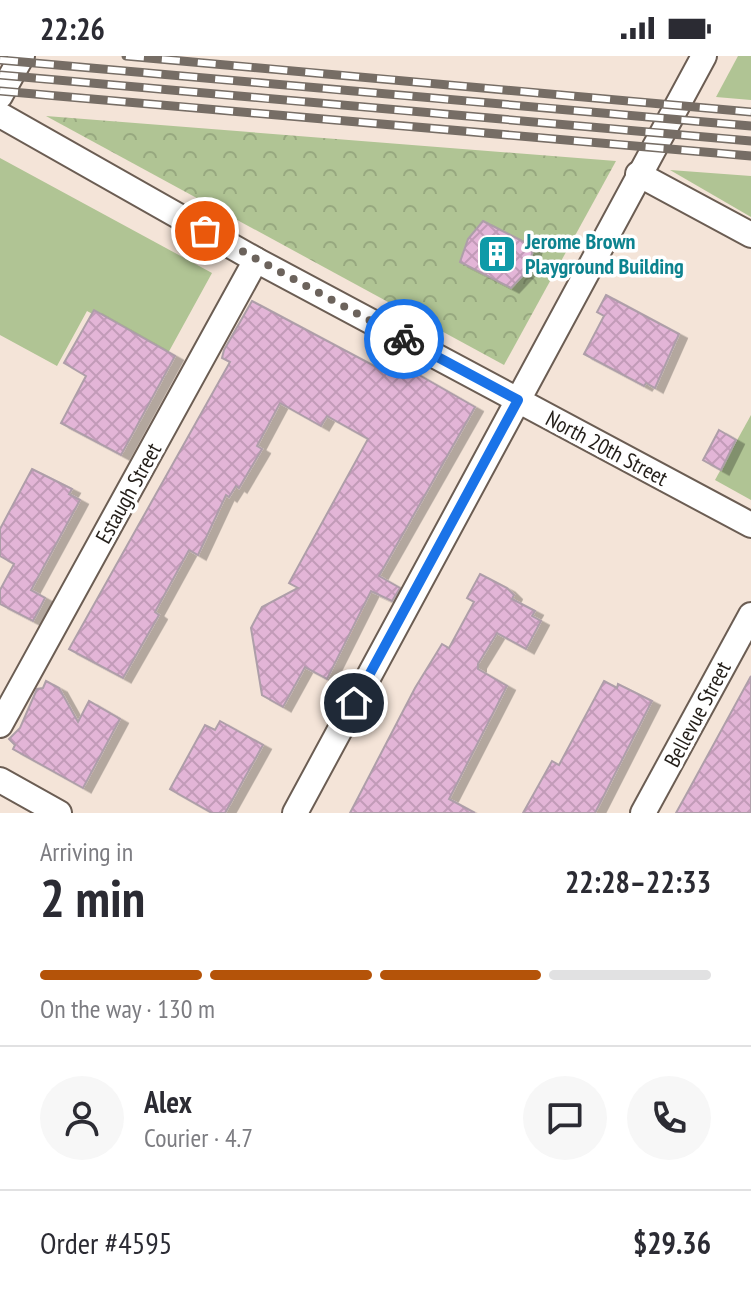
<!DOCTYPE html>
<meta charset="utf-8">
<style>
body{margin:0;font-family:"PT Sans Narrow",sans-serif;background:#f7f7f7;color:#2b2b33;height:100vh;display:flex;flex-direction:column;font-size:30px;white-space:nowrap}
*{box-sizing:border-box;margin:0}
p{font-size:26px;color:#7c7c81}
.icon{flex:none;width:44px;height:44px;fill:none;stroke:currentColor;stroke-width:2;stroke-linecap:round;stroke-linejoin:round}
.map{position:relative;height:757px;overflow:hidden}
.drawer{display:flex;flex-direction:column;background:#fff;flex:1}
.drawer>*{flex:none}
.pin{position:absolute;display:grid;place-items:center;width:68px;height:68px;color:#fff;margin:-34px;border:4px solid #fff;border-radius:50%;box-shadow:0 2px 8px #0007}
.courier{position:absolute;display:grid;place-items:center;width:80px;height:80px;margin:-40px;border:6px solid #1a73e8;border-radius:50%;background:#fff;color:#222;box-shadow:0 2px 10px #0007}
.head em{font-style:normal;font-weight:700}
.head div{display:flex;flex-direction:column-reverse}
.head{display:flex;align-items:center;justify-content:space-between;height:136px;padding:0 40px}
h1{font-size:52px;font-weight:700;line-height:60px}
.bar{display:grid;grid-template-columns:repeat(4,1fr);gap:12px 8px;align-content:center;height:96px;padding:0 40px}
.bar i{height:10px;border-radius:6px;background:#e1e1e2}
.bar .active{background:#b45309}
.bar p{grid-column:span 4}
.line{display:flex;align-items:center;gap:20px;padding:0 40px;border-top:2px solid #e1e1e2}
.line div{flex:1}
.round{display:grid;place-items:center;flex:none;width:84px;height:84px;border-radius:42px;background:#f7f7f7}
.status{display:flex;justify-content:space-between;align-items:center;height:56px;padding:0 40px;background:#fff;direction:ltr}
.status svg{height:22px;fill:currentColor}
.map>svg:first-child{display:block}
</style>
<div class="status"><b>22:26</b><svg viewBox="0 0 49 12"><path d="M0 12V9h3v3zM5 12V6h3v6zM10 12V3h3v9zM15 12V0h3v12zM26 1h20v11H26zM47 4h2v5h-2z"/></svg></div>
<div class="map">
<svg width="751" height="757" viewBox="0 0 751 757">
<defs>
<pattern id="park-crowns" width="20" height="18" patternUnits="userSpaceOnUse" patternTransform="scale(2)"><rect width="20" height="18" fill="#b0c494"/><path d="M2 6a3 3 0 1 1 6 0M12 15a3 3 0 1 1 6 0" fill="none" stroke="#97a87f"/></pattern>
<pattern id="building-cross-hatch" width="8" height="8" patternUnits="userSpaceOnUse" patternTransform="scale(2)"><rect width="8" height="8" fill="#e3b5d7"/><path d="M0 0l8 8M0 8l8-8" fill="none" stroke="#c29bb8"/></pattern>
<filter id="shadow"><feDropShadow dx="8" dy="4.5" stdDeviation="0" flood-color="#0004"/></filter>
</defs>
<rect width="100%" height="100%" fill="#f4e4d8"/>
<g fill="#b0c494">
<polygon points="738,0 751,0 751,44 716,41"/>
<polygon points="0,102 212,217 167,299 87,255 57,310 0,279"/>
<polygon points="670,114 751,120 751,161"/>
<polygon points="751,359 751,444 715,424"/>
</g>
<polygon fill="url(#park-crowns)" points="46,60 616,105 504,309"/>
<g fill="url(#building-cross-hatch)" stroke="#ae9ea9" stroke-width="2" filter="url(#shadow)">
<polygon points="483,165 534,191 527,215 511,232 460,206 468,183"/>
<polygon points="606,239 679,278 655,332 646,327 644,330 584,298 604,260 597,256"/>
<polygon points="252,245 391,319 395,311 406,317 412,315 475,351 379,520 400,532 392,545 371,535 327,623 305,611 283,651 262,639 251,572 262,551 298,532 289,527 368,383 327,360 321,370 280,347 257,390 262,393 239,432 236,430 229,441 226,439 198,499 189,494 155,556 159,559 123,622 69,593 230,306 222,302 224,294"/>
<polygon points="94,254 175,300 121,399 61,367 86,320 64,307"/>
<polygon points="719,374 736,384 721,414 703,404"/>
<polygon points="32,413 72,433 69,438 80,444 31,534 45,542 33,565 0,548 0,534 14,508 0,500 0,473"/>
<polygon points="480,518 507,532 514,539 512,543 535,555 532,560 541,565 526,593 497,577 478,608 478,613 507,630 449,743 475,757 350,757 415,632 442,588 449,592 474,546 467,542"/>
<polygon points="751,620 751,757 676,757 686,739"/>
<polygon points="46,625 59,632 78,666 89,645 120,663 83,732 13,693 15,689 9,683 20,672 37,633 43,632"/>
<polygon points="604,625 617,632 618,628 652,645 595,757 523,757 552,705 559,709"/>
<polygon points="220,665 263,689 225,757 212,757 170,733 205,669 215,674"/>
</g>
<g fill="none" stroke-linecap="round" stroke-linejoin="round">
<g stroke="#6b5d53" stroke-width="28">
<g id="street">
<polyline points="0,40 22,0"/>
<polyline points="0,59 256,204 751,469"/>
<polyline points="638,118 751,179"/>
<polyline points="0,669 256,204"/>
<polyline points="0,724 59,757"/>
<polyline points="295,757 704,0"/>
<polyline points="643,757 751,559"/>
</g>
</g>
<use href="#street" stroke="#fff" stroke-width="24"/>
<g stroke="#766d65" stroke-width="9">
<g id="rail">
<polyline points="126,0 751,56"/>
<polyline points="0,4 751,70"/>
<polyline points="0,19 751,85"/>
<polyline points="0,35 751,100"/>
</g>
</g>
<use href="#rail" stroke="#fff" stroke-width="6" stroke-dasharray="18" stroke-linecap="butt"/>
</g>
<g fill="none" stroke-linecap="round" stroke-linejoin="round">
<polyline stroke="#6c635c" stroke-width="8" stroke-dasharray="0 14.4" points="205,175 404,283"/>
<polyline stroke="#1a73e8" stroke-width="10" points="354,647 518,344 404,283"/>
</g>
<defs>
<g id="building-square" transform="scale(2)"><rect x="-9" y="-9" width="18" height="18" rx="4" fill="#0f9aa8" stroke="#fff"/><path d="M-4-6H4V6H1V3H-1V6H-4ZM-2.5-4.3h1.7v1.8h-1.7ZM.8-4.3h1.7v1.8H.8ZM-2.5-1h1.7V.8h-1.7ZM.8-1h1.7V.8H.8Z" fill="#fff"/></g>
</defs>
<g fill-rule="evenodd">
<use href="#building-square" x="497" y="198"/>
</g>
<g text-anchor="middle" stroke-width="7" stroke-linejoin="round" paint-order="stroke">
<g font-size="22" font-weight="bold" fill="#0d838f" stroke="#fff" text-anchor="start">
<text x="525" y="193">Jerome Brown<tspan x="525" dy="25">Playground Building</tspan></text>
</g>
<g font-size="22" fill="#231e19" stroke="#fff">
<text transform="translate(607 392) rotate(28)" y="8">North 20th Street</text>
<text transform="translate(128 437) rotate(-61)" y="8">Estaugh Street</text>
<text transform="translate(697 658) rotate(-62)" y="8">Bellevue Street</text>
</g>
</g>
</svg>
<div class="pin" style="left:205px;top:175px;background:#ea580c"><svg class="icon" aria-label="bag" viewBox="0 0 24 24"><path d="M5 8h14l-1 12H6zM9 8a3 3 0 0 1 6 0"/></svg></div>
<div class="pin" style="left:354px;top:647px;background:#1f2937"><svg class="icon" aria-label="home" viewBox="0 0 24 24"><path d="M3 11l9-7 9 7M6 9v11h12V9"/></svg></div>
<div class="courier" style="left:404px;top:283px"><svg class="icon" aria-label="bike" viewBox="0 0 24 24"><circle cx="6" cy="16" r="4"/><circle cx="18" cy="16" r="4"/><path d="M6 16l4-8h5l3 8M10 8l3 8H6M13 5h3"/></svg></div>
</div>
<section class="drawer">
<div class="head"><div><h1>2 min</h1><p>Arriving in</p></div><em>22:28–22:33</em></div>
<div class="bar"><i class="active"></i><i class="active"></i><i class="active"></i><i></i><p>On the way · 130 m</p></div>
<div class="line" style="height:144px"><a class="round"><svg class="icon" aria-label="person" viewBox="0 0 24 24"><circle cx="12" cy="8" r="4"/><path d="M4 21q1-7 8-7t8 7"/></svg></a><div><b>Alex</b><p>Courier · 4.7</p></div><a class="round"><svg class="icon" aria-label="chat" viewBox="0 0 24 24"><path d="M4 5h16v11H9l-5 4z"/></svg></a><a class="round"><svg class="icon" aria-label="phone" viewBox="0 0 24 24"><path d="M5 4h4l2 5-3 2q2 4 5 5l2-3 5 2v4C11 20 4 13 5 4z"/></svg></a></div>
<div class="line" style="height:104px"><div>Order #4595</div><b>$29.36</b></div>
</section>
